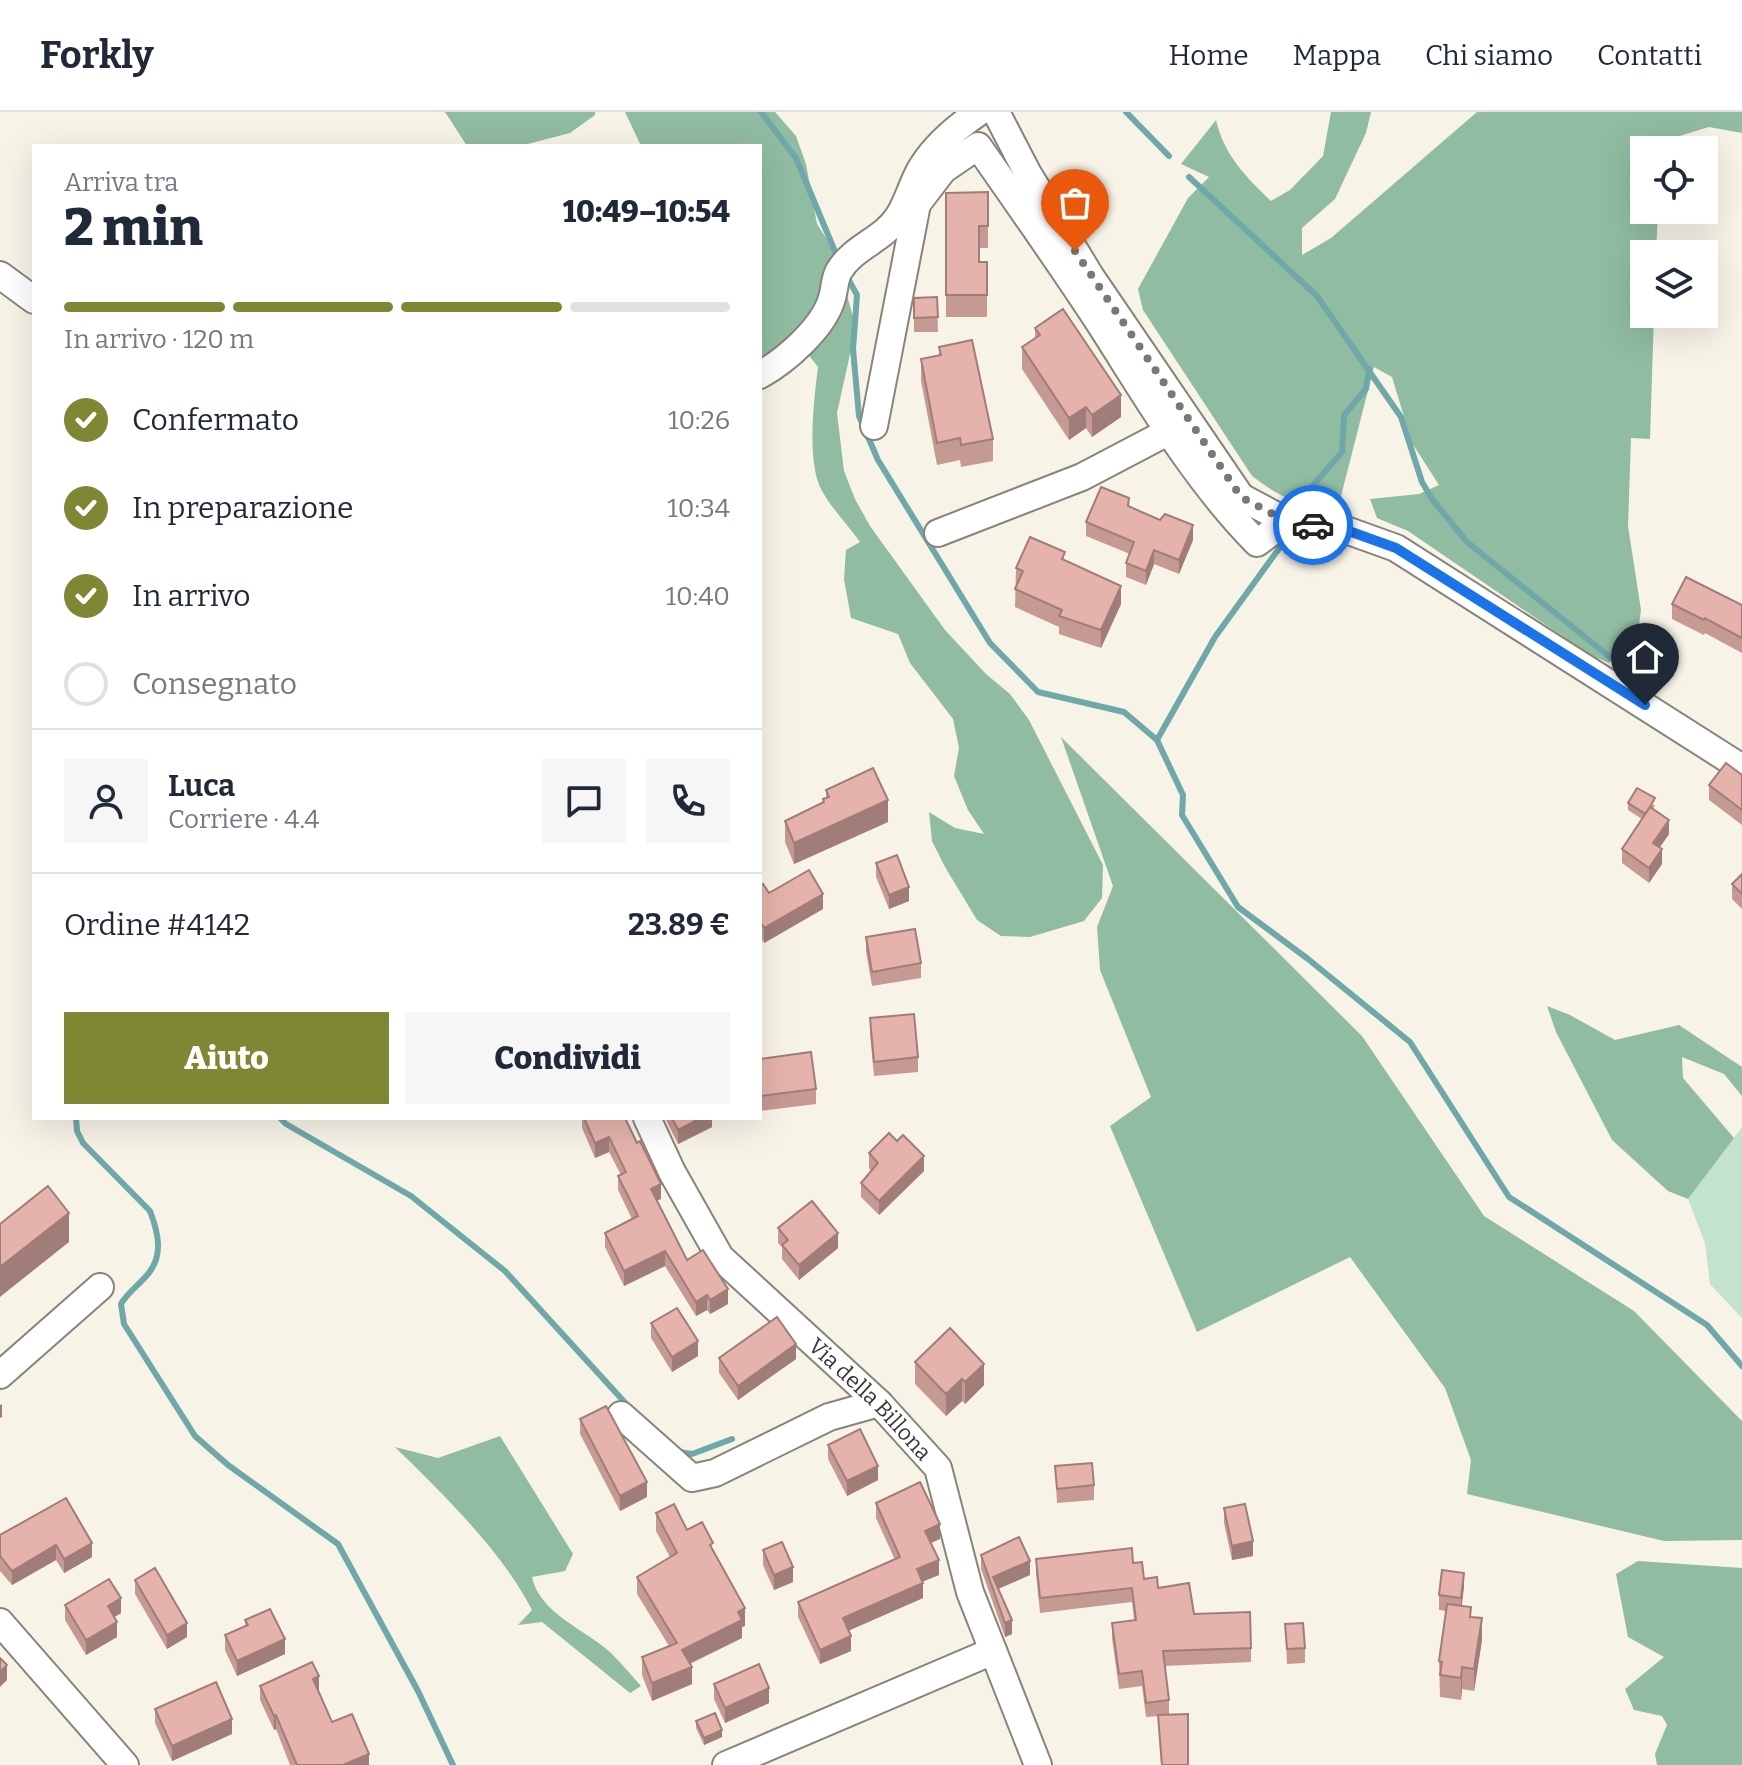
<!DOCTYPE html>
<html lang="it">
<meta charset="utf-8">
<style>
body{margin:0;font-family:Bitter,serif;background:#f6f6f7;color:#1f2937;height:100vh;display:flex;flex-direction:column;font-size:30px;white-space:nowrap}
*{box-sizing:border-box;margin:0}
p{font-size:26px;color:#747a83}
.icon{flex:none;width:44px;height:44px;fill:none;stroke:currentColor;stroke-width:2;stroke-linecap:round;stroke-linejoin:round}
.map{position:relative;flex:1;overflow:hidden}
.drawer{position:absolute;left:32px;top:32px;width:730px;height:976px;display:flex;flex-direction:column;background:#fff;border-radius:0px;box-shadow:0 8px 32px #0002}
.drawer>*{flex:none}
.fabs{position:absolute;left:1630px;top:24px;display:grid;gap:16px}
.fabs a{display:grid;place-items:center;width:88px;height:88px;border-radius:0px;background:#fff;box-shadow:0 8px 32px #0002;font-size:40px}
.pin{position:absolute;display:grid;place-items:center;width:68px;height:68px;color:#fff;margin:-82px -34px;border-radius:50% 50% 50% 0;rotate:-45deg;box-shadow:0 0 8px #0007}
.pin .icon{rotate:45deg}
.courier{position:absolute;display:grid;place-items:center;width:80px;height:80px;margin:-40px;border:6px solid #1a73e8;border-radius:50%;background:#fff;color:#222;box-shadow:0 2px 10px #0007}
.overview em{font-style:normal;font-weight:800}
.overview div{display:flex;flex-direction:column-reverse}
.overview{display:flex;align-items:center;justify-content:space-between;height:136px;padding:0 32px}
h1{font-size:52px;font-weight:800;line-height:60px}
.bar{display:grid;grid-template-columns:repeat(4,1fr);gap:12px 8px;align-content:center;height:96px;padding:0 32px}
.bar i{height:10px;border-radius:6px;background:#e0e1e3}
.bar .on{background:#7f8733}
.bar p{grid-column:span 4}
.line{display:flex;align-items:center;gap:20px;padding:0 32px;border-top:2px solid #e0e1e3}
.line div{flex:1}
.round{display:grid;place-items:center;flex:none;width:84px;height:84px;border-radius:0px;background:#f6f6f7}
ol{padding:0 32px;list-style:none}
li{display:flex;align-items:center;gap:24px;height:88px}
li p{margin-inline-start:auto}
li .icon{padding:8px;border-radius:50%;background:#7f8733;color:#fff;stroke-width:4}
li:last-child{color:#747a83}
li i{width:44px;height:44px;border:4px solid #e0e1e3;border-radius:50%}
.action{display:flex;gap:16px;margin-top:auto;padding:16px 32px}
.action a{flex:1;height:92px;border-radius:0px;background:#7f8733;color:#fff;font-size:32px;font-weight:800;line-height:92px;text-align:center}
.action a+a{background:#f6f6f7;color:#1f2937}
header{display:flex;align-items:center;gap:48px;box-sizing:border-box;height:112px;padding:0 40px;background:#fff;border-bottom:2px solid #e0e1e3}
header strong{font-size:38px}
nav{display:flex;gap:44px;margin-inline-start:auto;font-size:28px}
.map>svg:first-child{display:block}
</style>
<header>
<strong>Forkly</strong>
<nav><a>Home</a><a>Mappa</a><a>Chi siamo</a><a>Contatti</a></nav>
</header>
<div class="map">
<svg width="1742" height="1653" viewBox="0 0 1742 1653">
<rect width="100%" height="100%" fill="#f8f3e7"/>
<polygon fill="#c3e2cf" points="1742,1015 1742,1206 1710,1172 1705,1131 1688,1087"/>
<g fill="#90bca2">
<polygon points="445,0 595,0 595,3 570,21 520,34 467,34"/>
<path d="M625,0H775L796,24L806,52L817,112L834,138L856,215L837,301L844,359L855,387L870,414L945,518L986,562L1010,582L1029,608L1103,753L1102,786L1084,809L1030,825L1001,824L977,808L945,755L932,729L929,700L955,716L984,722L968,698L954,664L959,636L953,607L910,551L898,522L851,506L844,467L846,438L860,430C848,413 832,397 822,379C806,350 814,288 818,255L799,231L760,249V34H641Z"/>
<path d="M1331,0H1371L1366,21L1335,87L1302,116V143L1331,126L1477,0H1742V21L1709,15L1660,30V38H1644V98H1658L1656,142H1644V202H1654L1650,327L1631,326L1628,414L1641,498L1638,520L1609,551L1590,543L1408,419L1377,406L1370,387L1419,382L1439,373L1412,331L1392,265L1374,255L1338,396C1297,392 1285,389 1252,364L1143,198L1138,177L1188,86L1209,65L1181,52L1216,8C1224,43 1246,65 1271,89L1290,78L1323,44Z"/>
<polygon points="1061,625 1362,924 1484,1104 1634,1199 1742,1309 1742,1428 1664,1429 1467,1382 1471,1348 1445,1276 1350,1145 1197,1220 1110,1014 1151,985 1100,858 1097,815 1113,774"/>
<polygon points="1547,894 1570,903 1615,928 1679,913 1742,955 1742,984 1724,962 1682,945 1683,966 1734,1026 1688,1087 1668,1079 1612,1028 1556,920"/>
<path d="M500,1324L573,1442L565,1459L532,1465C540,1502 585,1517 611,1541C622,1552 631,1563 641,1574L630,1581L542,1510L518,1513L532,1498C501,1438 443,1382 395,1335L438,1346Z"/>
<polygon points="1638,1449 1742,1456 1742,1653 1657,1653 1655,1642 1667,1613 1662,1604 1634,1598 1625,1577 1664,1545 1628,1525 1616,1462"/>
</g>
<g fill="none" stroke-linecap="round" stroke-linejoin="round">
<g stroke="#6fa8a8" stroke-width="6">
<polyline points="761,0 796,46 839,149"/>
<polyline points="1126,0 1169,44"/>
<polyline points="1189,65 1317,184 1401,305 1422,370 1432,387 1467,430 1611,546"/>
<polyline points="846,163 857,183 853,237 859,304 878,348 990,531 1038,580 1124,600 1157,628 1183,683 1182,703 1238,795 1308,847 1410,930 1509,1085 1707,1213 1742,1254"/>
<polyline points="1301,387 1342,340 1344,303 1366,277 1369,257"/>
<polyline points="1157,628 1215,525 1283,431"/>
<path d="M76,1006L77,1019L83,1031L150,1099C158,1120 164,1143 148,1162C139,1173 128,1180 121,1192L124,1212L195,1324L228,1353L338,1432L418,1579L453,1653"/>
<polyline points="280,1006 286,1012 411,1084 505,1159 629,1295"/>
<polyline points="679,1340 692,1342 732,1327"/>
</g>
<g stroke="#878479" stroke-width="30">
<g id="minor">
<polyline points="996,0 1027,60 1091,165 1241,385 1286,409 1346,418 1396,436 1742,656"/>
<polyline points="0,163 34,188"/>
<path d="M760,263C785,249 822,217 831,189C835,179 834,167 839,159C853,135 883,128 898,105C907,92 911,75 919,60C932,36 957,15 979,0"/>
<path d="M874,314L917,92L943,58L978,34C1019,93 1061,152 1100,212C1148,287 1194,367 1257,431L1286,409"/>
<polyline points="938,421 1082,365 1183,312"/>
<path id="s1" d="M647,1006L672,1060L720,1145L879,1291L938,1356L970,1480L1038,1653"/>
<polyline points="0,1263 100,1175"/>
<polyline points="621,1303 692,1366 715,1361 829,1305 879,1291"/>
<polyline points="0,1510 125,1653"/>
<polyline points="726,1653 993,1539"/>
</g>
</g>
<use href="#minor" stroke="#fff" stroke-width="26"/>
</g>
<g fill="#c59a93">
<polygon points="988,80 988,136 979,136 979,150 987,150 987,205 946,205 946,81"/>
<polygon points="937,185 938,220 914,220 914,186"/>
<polygon points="1035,216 1121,305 1092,325 1086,316 1069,328 1022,257 1022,235 1035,226"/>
<polygon points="939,235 993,327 993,349 961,355 960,348 937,353 921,269 921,247 939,243"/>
<polygon points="1129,394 1193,428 1179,462 1154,452 1146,473 1126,465 1126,451 1130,442 1086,424 1086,410"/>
<polygon points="1065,448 1121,492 1101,536 1059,522 1059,515 1015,495 1016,456"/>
<polygon points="1672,492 1742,493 1742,541 1705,521 1704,523 1672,507"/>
<polygon points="1742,663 1742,713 1709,688 1709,673"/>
<polygon points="826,678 888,710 794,752 785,730 785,709 823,691 823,687 826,686"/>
<polygon points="1628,691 1655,693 1653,697 1669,722 1660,735 1662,752 1649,771 1622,751 1622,737 1642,707 1628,698"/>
<polygon points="876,751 909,789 889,797 876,765"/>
<polygon points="1742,762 1742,797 1732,787 1732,772"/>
<polygon points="760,774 769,781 823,797 764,831 760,824"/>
<polygon points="866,825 921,851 921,866 872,874 866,840"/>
<polygon points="870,906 918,945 918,960 874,964 870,921"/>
<polygon points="760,947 816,977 816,992 760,999"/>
<polygon points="582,1006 625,1006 661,1087 657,1088 687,1148 728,1192 710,1202 707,1198 696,1204 665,1154 624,1174 605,1135 605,1121 632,1107 618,1078 618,1064 621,1063 609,1040 595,1046 582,1016"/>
<polygon points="665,1006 712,1006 712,1015 678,1032"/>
<polygon points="897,1029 924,1059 879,1103 861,1085 861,1071 871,1059 869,1056 869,1041"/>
<polygon points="778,1116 838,1136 799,1168 782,1147 782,1135 778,1131"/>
<polygon points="651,1211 698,1244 672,1260 651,1226"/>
<polygon points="719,1246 796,1247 738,1288 719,1261"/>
<polygon points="915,1250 984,1273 965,1292 962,1289 946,1304 915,1272"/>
<polygon points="580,1307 647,1385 620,1399 580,1322"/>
<polygon points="828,1333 878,1368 847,1384 828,1347"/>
<polygon points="1055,1354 1094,1373 1094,1388 1057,1391"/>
<polygon points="66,1386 92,1445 64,1461 56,1448 12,1473 0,1459 0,1423"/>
<polygon points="876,1391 940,1427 931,1431 939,1463 922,1469 923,1486 848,1519 851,1539 820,1552 798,1505 798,1490 895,1448 876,1406"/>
<polygon points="1224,1396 1253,1444 1232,1448 1224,1411"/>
<polygon points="656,1401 687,1418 713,1439 745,1514 742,1515 742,1526 690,1552 692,1572 652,1589 642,1563 642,1545 669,1534 637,1482 637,1465 670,1445 656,1419"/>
<polygon points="763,1438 793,1470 774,1478 763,1453"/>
<polygon points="981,1443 1030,1463 998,1477 1012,1522 1005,1525 981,1457"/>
<polygon points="1036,1447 1133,1451 1144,1467 1158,1476 1194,1502 1251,1536 1251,1550 1165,1554 1169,1588 1169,1603 1188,1653 1161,1653 1158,1604 1146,1605 1142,1574 1119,1577 1112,1526 1112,1511 1134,1508 1132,1490 1040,1501 1036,1461"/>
<polygon points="135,1468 187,1525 167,1537 135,1482"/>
<polygon points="1464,1475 1461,1494 1471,1505 1482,1528 1474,1579 1462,1577 1461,1588 1440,1585 1439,1549 1446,1499 1439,1498 1439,1483"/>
<polygon points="65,1493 121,1501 114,1505 117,1525 86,1543 65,1508"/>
<polygon points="245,1508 285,1542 237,1564 225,1538 225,1523 245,1514"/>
<polygon points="1285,1512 1305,1536 1305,1551 1287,1552"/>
<polygon points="714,1572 769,1591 725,1611 714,1587"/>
<polygon points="260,1574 319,1579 332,1610 369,1653 290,1653 276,1617 274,1618 260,1588"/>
<polygon points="155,1597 232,1622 172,1649 155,1611"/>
<polygon points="696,1609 722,1625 704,1633 696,1616"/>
</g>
<g fill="#a07d78">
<polygon points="1121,283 1121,305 1092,325 1092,303"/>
<polygon points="1086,295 1086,316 1069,328 1069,306"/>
<polygon points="1193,413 1193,428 1179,462 1179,448"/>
<polygon points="1154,438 1154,452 1146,473 1146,459"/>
<polygon points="1121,474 1121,492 1101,536 1101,518"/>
<polygon points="888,688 888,710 794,752 794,731"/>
<polygon points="1669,708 1669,722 1653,745 1653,731"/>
<polygon points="1662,737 1662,752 1649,771 1649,756"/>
<polygon points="909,775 909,789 889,797 889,783"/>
<polygon points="823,782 823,797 764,831 764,816"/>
<polygon points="701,1006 712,1006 712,1015 678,1032 678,1018"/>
<polygon points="609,1025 609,1040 595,1046 595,1031"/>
<polygon points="924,1044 924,1059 879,1103 879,1089"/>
<polygon points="661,1072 661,1087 651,1091 651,1077"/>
<polygon points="69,1101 69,1130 0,1185 0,1155"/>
<polygon points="838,1121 838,1136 799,1168 799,1153"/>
<polygon points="665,1139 665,1154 624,1174 624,1159"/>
<polygon points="728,1177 728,1192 710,1202 710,1188"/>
<polygon points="707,1183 707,1198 696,1204 696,1190"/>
<polygon points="698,1229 698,1244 672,1260 672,1245"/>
<polygon points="796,1232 796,1247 738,1288 738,1274"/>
<polygon points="984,1252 984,1273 965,1292 965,1270"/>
<polygon points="962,1267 962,1289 946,1304 946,1282"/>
<polygon points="2,1292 2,1305 0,1306 0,1293"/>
<polygon points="878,1354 878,1368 847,1384 847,1369"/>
<polygon points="647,1370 647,1385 620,1399 620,1384"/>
<polygon points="940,1412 940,1427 925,1433 925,1419"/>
<polygon points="1253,1429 1253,1444 1232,1448 1232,1434"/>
<polygon points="92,1431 92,1445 64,1461 64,1447"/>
<polygon points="56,1433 56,1448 12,1473 12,1459"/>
<polygon points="939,1448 939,1463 917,1472 917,1457"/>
<polygon points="1030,1449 1030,1463 993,1479 993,1465"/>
<polygon points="793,1455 793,1470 774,1478 774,1463"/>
<polygon points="1464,1461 1464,1475 1461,1501 1461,1486"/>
<polygon points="923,1471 923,1486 843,1521 843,1506"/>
<polygon points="121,1486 121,1501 108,1509 108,1494"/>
<polygon points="745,1496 745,1514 742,1515 742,1526 682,1555 682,1538"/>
<polygon points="1482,1506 1482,1528 1474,1579 1474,1557"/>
<polygon points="1012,1508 1012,1522 1005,1525 1005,1511"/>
<polygon points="117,1510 117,1525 86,1543 86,1528"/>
<polygon points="187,1511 187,1525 167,1537 167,1523"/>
<polygon points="851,1524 851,1539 820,1552 820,1538"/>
<polygon points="285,1527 285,1542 237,1564 237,1549"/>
<polygon points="7,1553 7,1568 0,1575 0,1560"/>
<polygon points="692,1555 692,1572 652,1589 652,1571"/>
<polygon points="1462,1555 1462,1577 1461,1588 1461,1566"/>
<polygon points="319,1564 319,1579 313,1582 313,1567"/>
<polygon points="769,1576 769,1591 725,1611 725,1596"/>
<polygon points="276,1603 276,1617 274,1618 274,1604"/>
<polygon points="232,1607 232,1622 172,1649 172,1634"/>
<polygon points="722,1618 722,1625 704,1633 704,1626"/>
<polygon points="369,1642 369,1653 343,1653"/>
</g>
<g fill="#e5b3ab" stroke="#a07d78" stroke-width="2">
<polygon points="988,80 988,114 979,114 979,150 987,150 987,183 946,183 946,81"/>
<polygon points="937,185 938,205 914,206 914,186"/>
<polygon points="1063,197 1121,283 1092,303 1086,295 1069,306 1022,235 1040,223 1035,216"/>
<polygon points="972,228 993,327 961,333 960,326 937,331 921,247 941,243 939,235"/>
<polygon points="1101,375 1129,386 1128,394 1160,408 1165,402 1193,413 1179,448 1154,438 1146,459 1126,451 1134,430 1086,410"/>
<polygon points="1030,425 1065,440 1062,447 1121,474 1101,518 1059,504 1062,498 1015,477 1023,459 1016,456"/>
<polygon points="1686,465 1742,493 1742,526 1705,506 1704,508 1672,492"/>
<polygon points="1726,651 1742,663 1742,698 1709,673"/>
<polygon points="873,656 888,688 794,731 785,709 824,690 823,687 829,685 826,678"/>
<polygon points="1637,676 1655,686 1646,702 1628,691"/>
<polygon points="1650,695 1669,708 1653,731 1662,737 1649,756 1622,737"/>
<polygon points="897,743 909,775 889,783 876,751"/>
<polygon points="809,758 823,782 764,816 760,809 760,774 763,772 769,781"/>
<polygon points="1742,762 1742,782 1732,772"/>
<polygon points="915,817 921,851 872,860 866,825"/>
<polygon points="914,902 918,945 874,950 870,906"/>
<polygon points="811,940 816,977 760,984 760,947"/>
<polygon points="584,1006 625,1006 637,1031 640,1029 661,1072 651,1077 687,1148 703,1138 728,1177 710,1188 707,1183 696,1190 665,1139 624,1159 605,1121 638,1104 618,1064 626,1060 609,1025 595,1031"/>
<polygon points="672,1006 701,1006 678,1018"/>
<polygon points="889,1021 897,1029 903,1023 924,1044 879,1089 861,1071 878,1051 869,1041"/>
<polygon points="48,1074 69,1101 0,1155 0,1112"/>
<polygon points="812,1089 838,1121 799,1153 782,1133 788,1128 778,1116"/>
<polygon points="677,1196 698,1229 672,1245 651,1211"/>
<polygon points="777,1205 796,1232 738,1274 719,1246"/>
<polygon points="950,1216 984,1252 965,1270 962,1267 946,1282 915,1250"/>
<polygon points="606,1294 647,1370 620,1384 580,1307"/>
<polygon points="860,1317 878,1354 847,1369 828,1333"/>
<polygon points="1092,1351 1094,1373 1057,1377 1055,1354"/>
<polygon points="920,1370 940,1412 925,1419 939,1448 917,1457 923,1471 843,1506 851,1524 820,1538 798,1490 900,1445 876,1391"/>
<polygon points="66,1386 92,1431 64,1447 56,1433 12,1459 0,1444 0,1423"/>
<polygon points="674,1392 687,1418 702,1410 713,1431 710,1433 745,1496 738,1500 742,1508 682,1538 692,1555 652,1571 642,1545 677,1531 637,1465 677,1441 656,1401"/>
<polygon points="1245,1392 1253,1429 1232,1434 1224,1396"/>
<polygon points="1019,1425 1030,1449 993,1465 1012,1508 1005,1511 981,1443"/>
<polygon points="782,1430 793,1455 774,1463 763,1438"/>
<polygon points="1132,1436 1133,1451 1142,1450 1144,1467 1157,1465 1158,1476 1189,1471 1194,1502 1250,1500 1251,1536 1163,1539 1169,1588 1146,1591 1142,1559 1119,1562 1112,1511 1136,1508 1132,1476 1040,1486 1036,1447"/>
<polygon points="155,1456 187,1511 167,1523 135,1468"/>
<polygon points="1442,1458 1464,1461 1461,1486 1439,1483"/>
<polygon points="109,1467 121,1486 108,1494 117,1510 86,1528 65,1493"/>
<polygon points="1447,1492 1471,1495 1470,1505 1482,1506 1474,1557 1462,1555 1461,1566 1440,1563 1442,1550 1439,1549"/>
<polygon points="270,1497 285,1527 237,1549 225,1523 248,1513 245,1508"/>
<polygon points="1303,1511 1305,1536 1287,1537 1285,1512"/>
<polygon points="0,1546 7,1553 0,1560"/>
<polygon points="312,1550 319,1564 313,1567 332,1610 352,1602 369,1642 343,1653 297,1653 276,1603 274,1604 260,1574"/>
<polygon points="759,1552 769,1576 725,1596 714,1572"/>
<polygon points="216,1570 232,1607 172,1634 155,1597"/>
<polygon points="715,1601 722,1618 704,1626 696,1609"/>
<polygon points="1188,1602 1188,1653 1162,1653 1158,1603"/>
</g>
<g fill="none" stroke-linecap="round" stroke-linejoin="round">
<polyline stroke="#7b7871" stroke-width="8" stroke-dasharray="0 14.4" points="1075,139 1241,385 1286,409 1313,413"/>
<polyline stroke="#1a73e8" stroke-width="10" points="1313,413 1346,418 1396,436 1645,593"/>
</g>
<g text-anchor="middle" stroke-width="6" stroke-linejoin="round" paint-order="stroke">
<g font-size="22" fill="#383632" stroke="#fff">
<text dy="8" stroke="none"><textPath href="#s1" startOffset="364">Via della Billona</textPath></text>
</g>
</g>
</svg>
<div class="fabs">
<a><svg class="icon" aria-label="locate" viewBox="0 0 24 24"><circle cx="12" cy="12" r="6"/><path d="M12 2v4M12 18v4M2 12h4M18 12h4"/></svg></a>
<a><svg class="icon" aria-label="layers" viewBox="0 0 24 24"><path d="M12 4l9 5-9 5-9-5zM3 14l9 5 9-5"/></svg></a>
</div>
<div class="pin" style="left:1075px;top:139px;background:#ea580c"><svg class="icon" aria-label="bag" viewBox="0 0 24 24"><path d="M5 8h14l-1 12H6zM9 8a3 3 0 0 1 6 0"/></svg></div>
<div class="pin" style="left:1645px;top:593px;background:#1f2937"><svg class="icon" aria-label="home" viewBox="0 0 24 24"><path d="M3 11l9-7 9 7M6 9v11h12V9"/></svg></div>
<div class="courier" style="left:1313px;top:413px"><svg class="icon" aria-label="car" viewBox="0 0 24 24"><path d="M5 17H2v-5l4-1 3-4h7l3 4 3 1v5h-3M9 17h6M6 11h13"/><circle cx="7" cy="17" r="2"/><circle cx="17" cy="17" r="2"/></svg></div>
<section class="drawer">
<div class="overview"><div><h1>2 min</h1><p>Arriva tra</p></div><em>10:49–10:54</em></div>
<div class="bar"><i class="on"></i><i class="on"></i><i class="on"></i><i></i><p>In arrivo · 120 m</p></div>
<ol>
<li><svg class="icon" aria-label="check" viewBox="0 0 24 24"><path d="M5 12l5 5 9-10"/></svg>Confermato<p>10:26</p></li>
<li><svg class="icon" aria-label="check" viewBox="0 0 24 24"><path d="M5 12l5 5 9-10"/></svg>In preparazione<p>10:34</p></li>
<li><svg class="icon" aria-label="check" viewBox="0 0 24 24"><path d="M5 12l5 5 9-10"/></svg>In arrivo<p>10:40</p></li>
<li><i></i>Consegnato</li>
</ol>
<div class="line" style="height:144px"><a class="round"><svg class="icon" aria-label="person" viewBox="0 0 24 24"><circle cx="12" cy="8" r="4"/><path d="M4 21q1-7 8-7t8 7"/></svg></a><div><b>Luca</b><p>Corriere · 4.4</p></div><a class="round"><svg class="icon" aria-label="chat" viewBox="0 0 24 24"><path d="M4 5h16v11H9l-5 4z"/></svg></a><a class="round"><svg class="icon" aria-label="phone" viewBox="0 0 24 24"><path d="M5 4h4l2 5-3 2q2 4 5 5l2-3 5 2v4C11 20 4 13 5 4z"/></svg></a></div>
<div class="line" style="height:104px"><div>Ordine #4142</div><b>23.89 €</b></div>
<div class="action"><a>Aiuto</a><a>Condividi</a></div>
</section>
</div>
